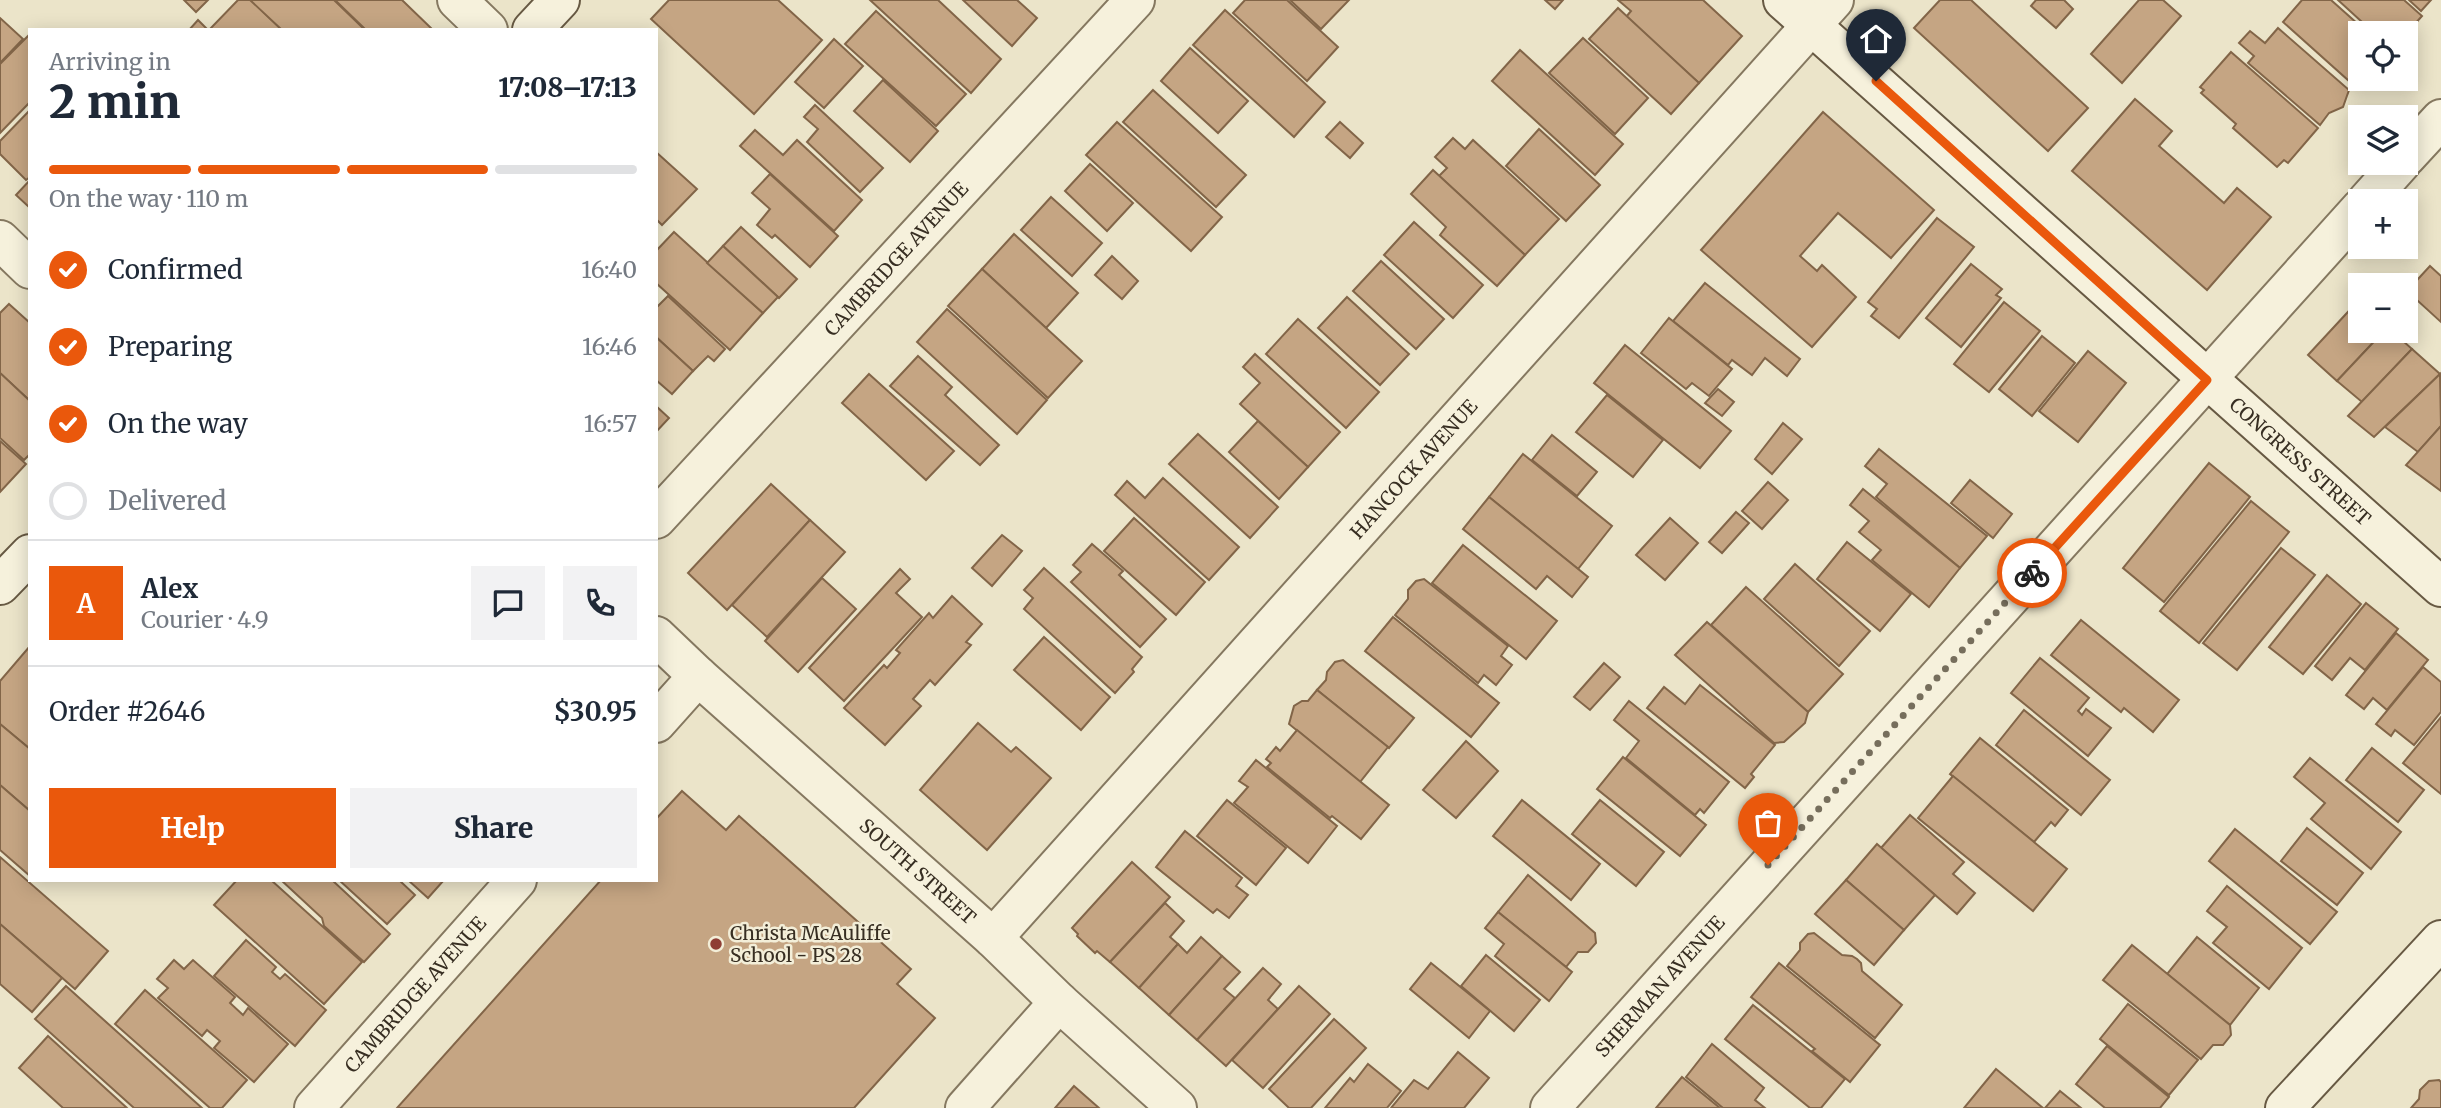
<!DOCTYPE html>
<meta charset="utf-8">
<style>
body{margin:0;font-family:Merriweather,serif;background:#f2f2f3;color:#1f2937;height:100vh;display:flex;flex-direction:column;font-size:26px;white-space:nowrap}
*{box-sizing:border-box;margin:0}
p{font-size:23px;color:#747a83}
.icon{flex:none;width:38px;height:38px;fill:none;stroke:currentColor;stroke-width:2;stroke-linecap:round;stroke-linejoin:round}
.map{position:relative;flex:1;overflow:hidden}
.side{position:absolute;left:28px;top:28px;width:630px;height:854px;display:flex;flex-direction:column;background:#fff;border-radius:0px;box-shadow:0 4px 18px #0003}
.side>*{flex:none}
.controls{position:absolute;left:2348px;top:21px;display:grid;gap:14px}
.controls a{display:grid;place-items:center;width:70px;height:70px;border-radius:0px;background:#fff;box-shadow:0 4px 18px #0003;font-size:35px}
.pin{position:absolute;display:grid;place-items:center;width:60px;height:60px;color:#fff;margin:-72px -30px;border-radius:50% 50% 50% 0;rotate:-45deg;box-shadow:0 0 7px #0007}
.pin .icon{rotate:45deg}
.courier{position:absolute;display:grid;place-items:center;width:70px;height:70px;margin:-35px;border:5px solid #ea580c;border-radius:50%;background:#fff;color:#222;box-shadow:0 2px 9px #0007}
.head em{font-style:normal;font-weight:800}
.head div{display:flex;flex-direction:column-reverse}
.head{display:flex;align-items:center;justify-content:space-between;height:119px;padding:0 21px}
h1{font-size:46px;font-weight:800;line-height:52px}
.bar{display:grid;grid-template-columns:repeat(4,1fr);gap:10px 7px;align-content:center;height:84px;padding:0 21px}
.bar i{height:9px;border-radius:5px;background:#e0e1e3}
.bar .active{background:#ea580c}
.bar p{grid-column:span 4}
.line{display:flex;align-items:center;gap:18px;padding:0 21px;border-top:2px solid #e0e1e3}
.line div{flex:1}
.round{display:grid;place-items:center;flex:none;width:74px;height:74px;border-radius:0px;background:#f2f2f3}
ol{padding:0 21px;list-style:none}
li{display:flex;align-items:center;gap:21px;height:77px}
li p{margin-inline-start:auto}
li .icon{padding:7px;border-radius:50%;background:#ea580c;color:#fff;stroke-width:4}
li:last-child{color:#747a83}
li i{width:38px;height:38px;border:4px solid #e0e1e3;border-radius:50%}
.action{display:flex;gap:14px;margin-top:auto;padding:14px 21px}
.action a{flex:1;height:80px;border-radius:0px;background:#ea580c;color:#fff;font-size:28px;font-weight:800;line-height:80px;text-align:center}
.action a+a{background:#f2f2f3;color:#1f2937}
.map>svg:first-child{display:block}
</style>
<div class="map">
<svg width="2441" height="1108" viewBox="0 0 2441 1108">
<rect width="100%" height="100%" fill="#ebe4c9"/>
<g fill="#c5a583" stroke="#826548" stroke-width="2">
<polygon points="184,0 208,0 196,12"/>
<polygon points="238,0 251,0 282,30 209,30"/>
<polygon points="250,0 334,0 365,30 282,30"/>
<polygon points="335,0 402,0 433,30 366,30"/>
<polygon points="669,0 778,0 822,40 754,114 651,19"/>
<polygon points="870,0 938,0 1001,59 971,93"/>
<polygon points="963,0 1017,0 1037,18 1012,46"/>
<polygon points="1245,0 1287,0 1338,47 1307,81 1233,13"/>
<polygon points="1290,0 1349,0 1321,29"/>
<polygon points="1545,0 1563,0 1555,9"/>
<polygon points="1618,0 1703,0 1742,36 1699,83 1626,17 1631,11"/>
<polygon points="1940,0 1971,0 2088,108 2048,151 1914,28"/>
<polygon points="2036,0 2064,0 2073,9 2056,28 2031,6"/>
<polygon points="2139,0 2163,0 2181,16 2122,83 2091,54"/>
<polygon points="2302,0 2331,0 2368,33 2361,33 2361,79 2368,79 2358,89 2283,22"/>
<polygon points="2338,0 2404,0 2422,16 2406,34 2374,33"/>
<polygon points="2409,0 2431,0 2421,11"/>
<polygon points="1618,8 1699,83 1671,114 1589,39"/>
<polygon points="1225,10 1325,102 1294,137 1193,45"/>
<polygon points="876,11 966,94 936,126 845,44"/>
<polygon points="0,18 23,39 0,63"/>
<polygon points="198,20 208,30 189,30"/>
<polygon points="2278,28 2349,90 2343,107 2329,113 2320,125 2248,63 2254,56 2239,43 2250,31 2265,43"/>
<polygon points="30,34 30,102 0,133 0,64"/>
<polygon points="1583,38 1648,98 1615,134 1549,73"/>
<polygon points="834,39 863,66 824,108 795,82"/>
<polygon points="1190,48 1248,101 1218,133 1161,81"/>
<polygon points="1520,50 1623,144 1595,175 1492,81"/>
<polygon points="2231,52 2318,128 2288,163 2284,160 2277,167 2233,128 2236,124 2201,93 2204,90 2200,87"/>
<polygon points="883,80 938,131 910,162 854,111"/>
<polygon points="1153,90 1246,175 1216,207 1123,122"/>
<polygon points="2135,99 2172,131 2159,146 2224,203 2237,188 2271,217 2207,290 2072,171"/>
<polygon points="815,105 883,168 860,192 807,142 818,129 804,117"/>
<polygon points="30,110 30,177 26,180 0,154 0,141"/>
<polygon points="1823,112 1934,210 1891,258 1838,213 1800,256 1817,271 1822,265 1856,297 1812,347 1701,250"/>
<polygon points="1117,122 1222,217 1191,251 1086,155"/>
<polygon points="1340,122 1363,143 1350,158 1326,137"/>
<polygon points="1539,129 1600,185 1566,221 1506,166"/>
<polygon points="755,130 783,155 797,140 862,200 834,231 740,146"/>
<polygon points="1453,138 1465,149 1473,140 1559,219 1525,255 1439,176 1447,168 1435,157"/>
<polygon points="656,152 697,189 662,225 656,219"/>
<polygon points="1090,164 1133,203 1107,231 1065,191"/>
<polygon points="1433,170 1525,255 1497,286 1440,235 1446,227 1411,194"/>
<polygon points="770,174 838,236 810,267 775,235 772,238 757,225 770,209 752,193"/>
<polygon points="30,180 30,208 16,195"/>
<polygon points="1051,197 1102,243 1072,276 1021,230"/>
<polygon points="1937,218 1974,247 1899,338 1871,316 1877,309 1868,302"/>
<polygon points="1414,222 1483,285 1453,318 1384,255"/>
<polygon points="741,227 797,279 779,298 723,246"/>
<polygon points="674,232 763,313 730,350 656,283 656,251"/>
<polygon points="1014,234 1078,293 1046,328 982,269"/>
<polygon points="723,246 778,297 763,313 707,263"/>
<polygon points="1112,256 1138,281 1122,299 1095,275"/>
<polygon points="1381,261 1444,319 1416,349 1353,291"/>
<polygon points="1971,264 2002,289 1996,295 2001,298 1961,347 1926,318"/>
<polygon points="2430,266 2441,276 2441,322 2407,291"/>
<polygon points="982,269 1082,361 1048,398 948,306"/>
<polygon points="1705,283 1800,359 1787,376 1765,358 1752,375 1732,360 1728,365 1673,321"/>
<polygon points="668,296 725,349 714,361 708,356 693,371 656,337 656,308"/>
<polygon points="1347,297 1409,354 1380,385 1318,328"/>
<polygon points="2359,300 2361,331 2384,331 2337,381 2308,355"/>
<polygon points="2004,302 2040,331 1989,392 1954,364"/>
<polygon points="9,304 30,323 30,401 0,373 0,313"/>
<polygon points="947,309 1047,400 1017,434 917,342"/>
<polygon points="1669,318 1732,369 1709,396 1692,383 1686,389 1641,353"/>
<polygon points="1298,319 1379,392 1346,428 1266,354"/>
<polygon points="2384,331 2392,331 2412,349 2362,402 2337,381"/>
<polygon points="2042,336 2075,363 2032,416 1999,389"/>
<polygon points="656,337 693,371 672,394 656,380"/>
<polygon points="1625,345 1731,431 1700,468 1594,383"/>
<polygon points="2412,349 2440,374 2374,437 2348,416"/>
<polygon points="2088,351 2126,383 2078,442 2039,411"/>
<polygon points="1255,354 1340,432 1308,467 1240,404 1260,383 1243,367"/>
<polygon points="918,356 952,387 945,395 999,445 980,465 890,386"/>
<polygon points="0,373 30,401 30,454 24,460 0,438"/>
<polygon points="869,374 954,451 926,480 842,403"/>
<polygon points="2440,374 2441,426 2418,452 2385,427"/>
<polygon points="1718,389 1734,402 1722,416 1705,403"/>
<polygon points="1607,395 1663,440 1633,477 1576,432"/>
<polygon points="656,406 669,418 656,432"/>
<polygon points="1258,421 1308,467 1279,499 1229,452"/>
<polygon points="1783,423 1802,439 1772,474 1755,459"/>
<polygon points="2441,426 2441,491 2406,465"/>
<polygon points="1198,434 1278,507 1250,538 1169,464"/>
<polygon points="1552,435 1597,472 1577,496 1532,460"/>
<polygon points="0,441 26,464 0,492"/>
<polygon points="1879,449 1987,536 1960,568 1876,497 1887,484 1865,466"/>
<polygon points="1523,454 1612,526 1578,569 1489,497"/>
<polygon points="2209,463 2250,497 2164,602 2123,568"/>
<polygon points="1163,478 1239,547 1209,580 1115,495 1127,481 1145,498"/>
<polygon points="1970,480 2012,514 1993,538 1951,503"/>
<polygon points="1768,482 1788,500 1762,529 1742,511"/>
<polygon points="771,484 810,520 727,610 688,573"/>
<polygon points="1863,489 1960,568 1929,607 1872,560 1881,550 1859,532 1869,521 1850,505"/>
<polygon points="1489,497 1588,577 1572,597 1547,576 1536,589 1463,529"/>
<polygon points="2251,501 2289,532 2199,643 2160,611"/>
<polygon points="1736,512 1749,523 1722,553 1709,542"/>
<polygon points="1134,518 1205,582 1176,615 1104,551"/>
<polygon points="1670,518 1698,543 1665,580 1636,555"/>
<polygon points="810,520 845,552 767,637 732,605"/>
<polygon points="1002,535 1022,551 992,586 972,568"/>
<polygon points="1847,542 1911,594 1880,631 1817,579"/>
<polygon points="1092,544 1123,571 1119,575 1166,619 1140,647 1071,582 1081,572 1073,565"/>
<polygon points="1463,545 1557,621 1526,659 1432,583"/>
<polygon points="2281,548 2315,575 2237,670 2203,643"/>
<polygon points="1795,564 1870,631 1839,666 1764,599"/>
<polygon points="1044,568 1142,657 1132,669 1134,672 1115,693 1024,609 1033,598 1024,590"/>
<polygon points="900,569 910,579 896,593 922,617 844,701 809,668"/>
<polygon points="2327,575 2361,604 2303,674 2269,647"/>
<polygon points="822,578 856,609 798,672 765,641"/>
<polygon points="1424,579 1508,646 1501,656 1512,665 1496,685 1484,675 1478,683 1395,615 1408,599 1408,590 1416,581"/>
<polygon points="1746,587 1843,674 1808,712 1711,625"/>
<polygon points="952,596 982,624 966,642 971,645 935,685 930,680 913,699 921,706 885,745 844,708 884,665 887,668 900,653 896,650 929,613 933,618"/>
<polygon points="2366,603 2398,629 2365,670 2350,658 2332,680 2315,666"/>
<polygon points="1393,617 1499,703 1471,737 1365,651"/>
<polygon points="2081,620 2179,700 2153,732 2124,708 2121,712 2051,655"/>
<polygon points="1707,622 1808,712 1805,723 1784,742 1774,743 1675,655"/>
<polygon points="2396,633 2428,660 2387,710 2373,698 2364,709 2346,695"/>
<polygon points="1044,637 1110,697 1081,730 1014,670"/>
<polygon points="30,646 30,749 0,724 0,681"/>
<polygon points="2040,658 2089,698 2078,711 2082,715 2086,709 2111,728 2088,756 2011,693"/>
<polygon points="1343,660 1414,718 1389,748 1317,690 1326,680 1327,672 1335,662"/>
<polygon points="1604,663 1620,677 1590,710 1574,697"/>
<polygon points="2423,667 2441,682 2441,712 2414,745 2395,730 2391,736 2376,724"/>
<polygon points="1700,685 1775,745 1751,774 1754,777 1745,788 1647,708 1664,687 1685,704"/>
<polygon points="1317,690 1388,747 1360,782 1289,724 1294,706 1302,701 1308,701"/>
<polygon points="1629,701 1729,782 1704,813 1700,809 1695,815 1626,758 1639,741 1614,720"/>
<polygon points="2024,710 2110,780 2081,815 1996,745"/>
<polygon points="2441,717 2441,794 2403,763"/>
<polygon points="978,723 1011,752 1016,747 1051,778 987,850 920,790"/>
<polygon points="0,724 30,749 30,811 0,785"/>
<polygon points="1297,730 1389,805 1361,839 1332,816 1330,818 1267,767 1271,763 1266,759 1276,747 1280,751"/>
<polygon points="1980,738 2068,810 2055,826 2051,822 2034,842 1950,774"/>
<polygon points="1466,741 1498,771 1456,818 1423,790"/>
<polygon points="2372,748 2424,790 2398,822 2346,780"/>
<polygon points="1623,757 1706,825 1680,856 1597,789"/>
<polygon points="2310,758 2401,832 2371,869 2311,819 2325,803 2294,777"/>
<polygon points="1256,760 1337,826 1308,863 1234,803 1248,787 1239,781"/>
<polygon points="1953,776 2067,869 2033,911 1918,818"/>
<polygon points="0,785 30,811 30,876 0,850"/>
<polygon points="682,791 726,830 739,816 911,969 897,984 935,1018 854,1108 397,1108 601,880 656,880 656,819"/>
<polygon points="1227,800 1286,848 1256,885 1197,836"/>
<polygon points="1522,800 1600,864 1571,900 1493,836"/>
<polygon points="1600,800 1664,852 1636,886 1572,834"/>
<polygon points="1910,815 1964,862 1953,874 1975,893 1957,914 1881,848"/>
<polygon points="2307,828 2363,873 2337,905 2281,861"/>
<polygon points="2235,829 2337,912 2310,944 2209,861"/>
<polygon points="1185,831 1242,878 1236,886 1248,895 1229,918 1217,909 1213,913 1156,867"/>
<polygon points="1877,844 1935,895 1904,930 1846,880"/>
<polygon points="0,857 108,951 75,989 0,924"/>
<polygon points="1132,862 1170,897 1110,962 1097,951 1095,953 1077,936 1078,934 1072,928"/>
<polygon points="1528,875 1595,933 1596,943 1588,952 1578,952 1566,967 1498,912"/>
<polygon points="237,880 271,880 362,962 324,1004 214,905"/>
<polygon points="281,880 332,880 390,934 364,962 324,926 322,918"/>
<polygon points="339,880 399,880 415,895 387,924"/>
<polygon points="408,880 444,880 428,898"/>
<polygon points="1846,880 1904,930 1874,965 1815,914"/>
<polygon points="2227,886 2302,948 2269,989 2213,943 2227,927 2207,911"/>
<polygon points="1165,903 1184,921 1170,937 1178,944 1139,988 1110,962"/>
<polygon points="1498,912 1572,972 1549,1001 1495,956 1504,944 1485,928"/>
<polygon points="0,924 62,978 32,1012 0,984"/>
<polygon points="1814,933 1842,955 1852,956 1857,959 1861,963 1862,971 1902,1005 1875,1038 1787,966 1800,950 1800,943 1808,934"/>
<polygon points="1201,937 1222,956 1169,1015 1139,988 1178,944 1187,953"/>
<polygon points="2197,937 2259,988 2230,1025 2167,974"/>
<polygon points="246,940 276,967 272,972 280,979 285,974 326,1010 295,1046 214,976"/>
<polygon points="2132,945 2230,1025 2231,1035 2223,1045 2213,1045 2201,1059 2103,980"/>
<polygon points="1486,955 1540,1000 1514,1031 1461,986"/>
<polygon points="1222,956 1240,972 1224,989 1235,998 1197,1040 1169,1015"/>
<polygon points="174,960 184,969 193,960 235,997 230,1003 243,1015 248,1008 288,1044 254,1082 214,1048 220,1041 207,1030 202,1036 158,998 168,988 157,979"/>
<polygon points="1431,963 1490,1011 1469,1038 1410,989"/>
<polygon points="1779,963 1880,1045 1850,1082 1812,1051 1815,1049 1751,997"/>
<polygon points="1263,968 1281,984 1268,1000 1278,1009 1226,1066 1197,1040"/>
<polygon points="66,986 202,1108 134,1108 35,1019"/>
<polygon points="1299,986 1330,1014 1263,1088 1232,1060"/>
<polygon points="145,990 247,1080 222,1108 210,1108 115,1024"/>
<polygon points="2128,1004 2198,1060 2169,1095 2100,1039"/>
<polygon points="1753,1005 1845,1079 1821,1108 1810,1108 1725,1039"/>
<polygon points="1334,1019 1366,1048 1311,1108 1289,1108 1269,1089"/>
<polygon points="48,1036 127,1108 63,1108 19,1068"/>
<polygon points="1712,1044 1764,1088 1755,1100 1765,1108 1723,1108 1686,1077"/>
<polygon points="2107,1046 2169,1097 2160,1108 2105,1108 2076,1084"/>
<polygon points="1458,1052 1489,1078 1464,1108 1391,1108 1414,1080 1428,1089"/>
<polygon points="1368,1064 1401,1091 1387,1108 1325,1108 1350,1078 1354,1082"/>
<polygon points="1996,1069 2043,1108 1964,1108"/>
<polygon points="1682,1077 1720,1108 1656,1108"/>
<polygon points="2439,1080 2441,1082 2441,1108 2411,1108 2419,1099 2420,1090 2429,1081"/>
<polygon points="1074,1086 1099,1108 1055,1108"/>
<polygon points="2060,1091 2081,1108 2045,1108"/>
</g>
<g fill="none" stroke-linecap="round" stroke-linejoin="round">
<g stroke="#857860" stroke-width="42">
<g id="street">
<polyline points="457,0 488,30"/>
<polyline points="2406,157 2441,119"/>
<polyline points="2367,201 2401,163"/>
<polyline points="0,240 30,269"/>
<path id="s1" d="M656,519L1135,0"/>
<path id="s2" d="M656,636L698,676L993,938L1059,1002L1177,1108"/>
<polyline points="656,723 698,676"/>
<path id="s3" d="M993,938L1834,0"/>
<path id="s4" d="M314,1108L517,880"/>
<polyline points="965,1108 1059,1002"/>
<path id="s5" d="M1550,1108L2361,208"/>
</g>
</g>
<g stroke="#675943" stroke-width="42">
<g id="secondary">
<path id="s6" d="M1783,0L2441,587"/>
<polyline points="532,30 560,0"/>
<polyline points="0,585 30,554"/>
<polyline points="2285,1108 2441,940"/>
</g>
</g>
<use href="#street" stroke="#f6f1dc" stroke-width="38"/>
<use href="#secondary" stroke="#f6f1dc" stroke-width="38"/>
</g>
<g fill="none" stroke-linecap="round" stroke-linejoin="round">
<polyline stroke="#766e5c" stroke-width="7" stroke-dasharray="0 12.6" points="1768,865 2032,573"/>
<polyline stroke="#ea580c" stroke-width="9" points="1876,81 2207,380 2032,573"/>
</g>
<circle fill="#8f3e35" stroke="#f3eed8" stroke-width="2.5" cx="716" cy="944" r="7"/>
<g text-anchor="middle" stroke-width="5" stroke-linejoin="round" paint-order="stroke">
<g font-size="19" fill="#372e22" stroke="#f3eed8">
<text dy="7" stroke="none"><textPath href="#s1" startOffset="354">CAMBRIDGE AVENUE</textPath></text>
<text dy="7" stroke="none"><textPath href="#s6" startOffset="693">CONGRESS STREET</textPath></text>
<text dy="7" stroke="none"><textPath href="#s3" startOffset="630">HANCOCK AVENUE</textPath></text>
<text dy="7" stroke="none"><textPath href="#s2" startOffset="352">SOUTH STREET</textPath></text>
<text dy="7" stroke="none"><textPath href="#s5" startOffset="164">SHERMAN AVENUE</textPath></text>
<text dy="7" stroke="none"><textPath href="#s4" startOffset="152">CAMBRIDGE AVENUE</textPath></text>
</g>
<g font-size="19" fill="#372e22" stroke="#f3eed8" text-anchor="start">
<text x="730" y="940">Christa McAuliffe<tspan x="730" dy="22">School - PS 28</tspan></text>
</g>
</g>
</svg>
<div class="controls">
<a><svg class="icon" aria-label="locate" viewBox="0 0 24 24"><circle cx="12" cy="12" r="6"/><path d="M12 2v4M12 18v4M2 12h4M18 12h4"/></svg></a>
<a><svg class="icon" aria-label="layers" viewBox="0 0 24 24"><path d="M12 4l9 5-9 5-9-5zM3 14l9 5 9-5"/></svg></a>
<a>+</a>
<a>−</a>
</div>
<div class="pin" style="left:1768px;top:865px;background:#ea580c"><svg class="icon" aria-label="bag" viewBox="0 0 24 24"><path d="M5 8h14l-1 12H6zM9 8a3 3 0 0 1 6 0"/></svg></div>
<div class="pin" style="left:1876px;top:81px;background:#1f2937"><svg class="icon" aria-label="home" viewBox="0 0 24 24"><path d="M3 11l9-7 9 7M6 9v11h12V9"/></svg></div>
<div class="courier" style="left:2032px;top:573px"><svg class="icon" aria-label="bike" viewBox="0 0 24 24"><circle cx="6" cy="16" r="4"/><circle cx="18" cy="16" r="4"/><path d="M6 16l4-8h5l3 8M10 8l3 8H6M13 5h3"/></svg></div>
<section class="side">
<div class="head"><div><h1>2 min</h1><p>Arriving in</p></div><em>17:08–17:13</em></div>
<div class="bar"><i class="active"></i><i class="active"></i><i class="active"></i><i></i><p>On the way · 110 m</p></div>
<ol>
<li><svg class="icon" aria-label="check" viewBox="0 0 24 24"><path d="M5 12l5 5 9-10"/></svg>Confirmed<p>16:40</p></li>
<li><svg class="icon" aria-label="check" viewBox="0 0 24 24"><path d="M5 12l5 5 9-10"/></svg>Preparing<p>16:46</p></li>
<li><svg class="icon" aria-label="check" viewBox="0 0 24 24"><path d="M5 12l5 5 9-10"/></svg>On the way<p>16:57</p></li>
<li><i></i>Delivered</li>
</ol>
<div class="line" style="height:126px"><b class="round" style="background:#ea580c;color:#fff">A</b><div><b>Alex</b><p>Courier · 4.9</p></div><a class="round"><svg class="icon" aria-label="chat" viewBox="0 0 24 24"><path d="M4 5h16v11H9l-5 4z"/></svg></a><a class="round"><svg class="icon" aria-label="phone" viewBox="0 0 24 24"><path d="M5 4h4l2 5-3 2q2 4 5 5l2-3 5 2v4C11 20 4 13 5 4z"/></svg></a></div>
<div class="line" style="height:91px"><div>Order #2646</div><b>$30.95</b></div>
<div class="action"><a>Help</a><a>Share</a></div>
</section>
</div>
